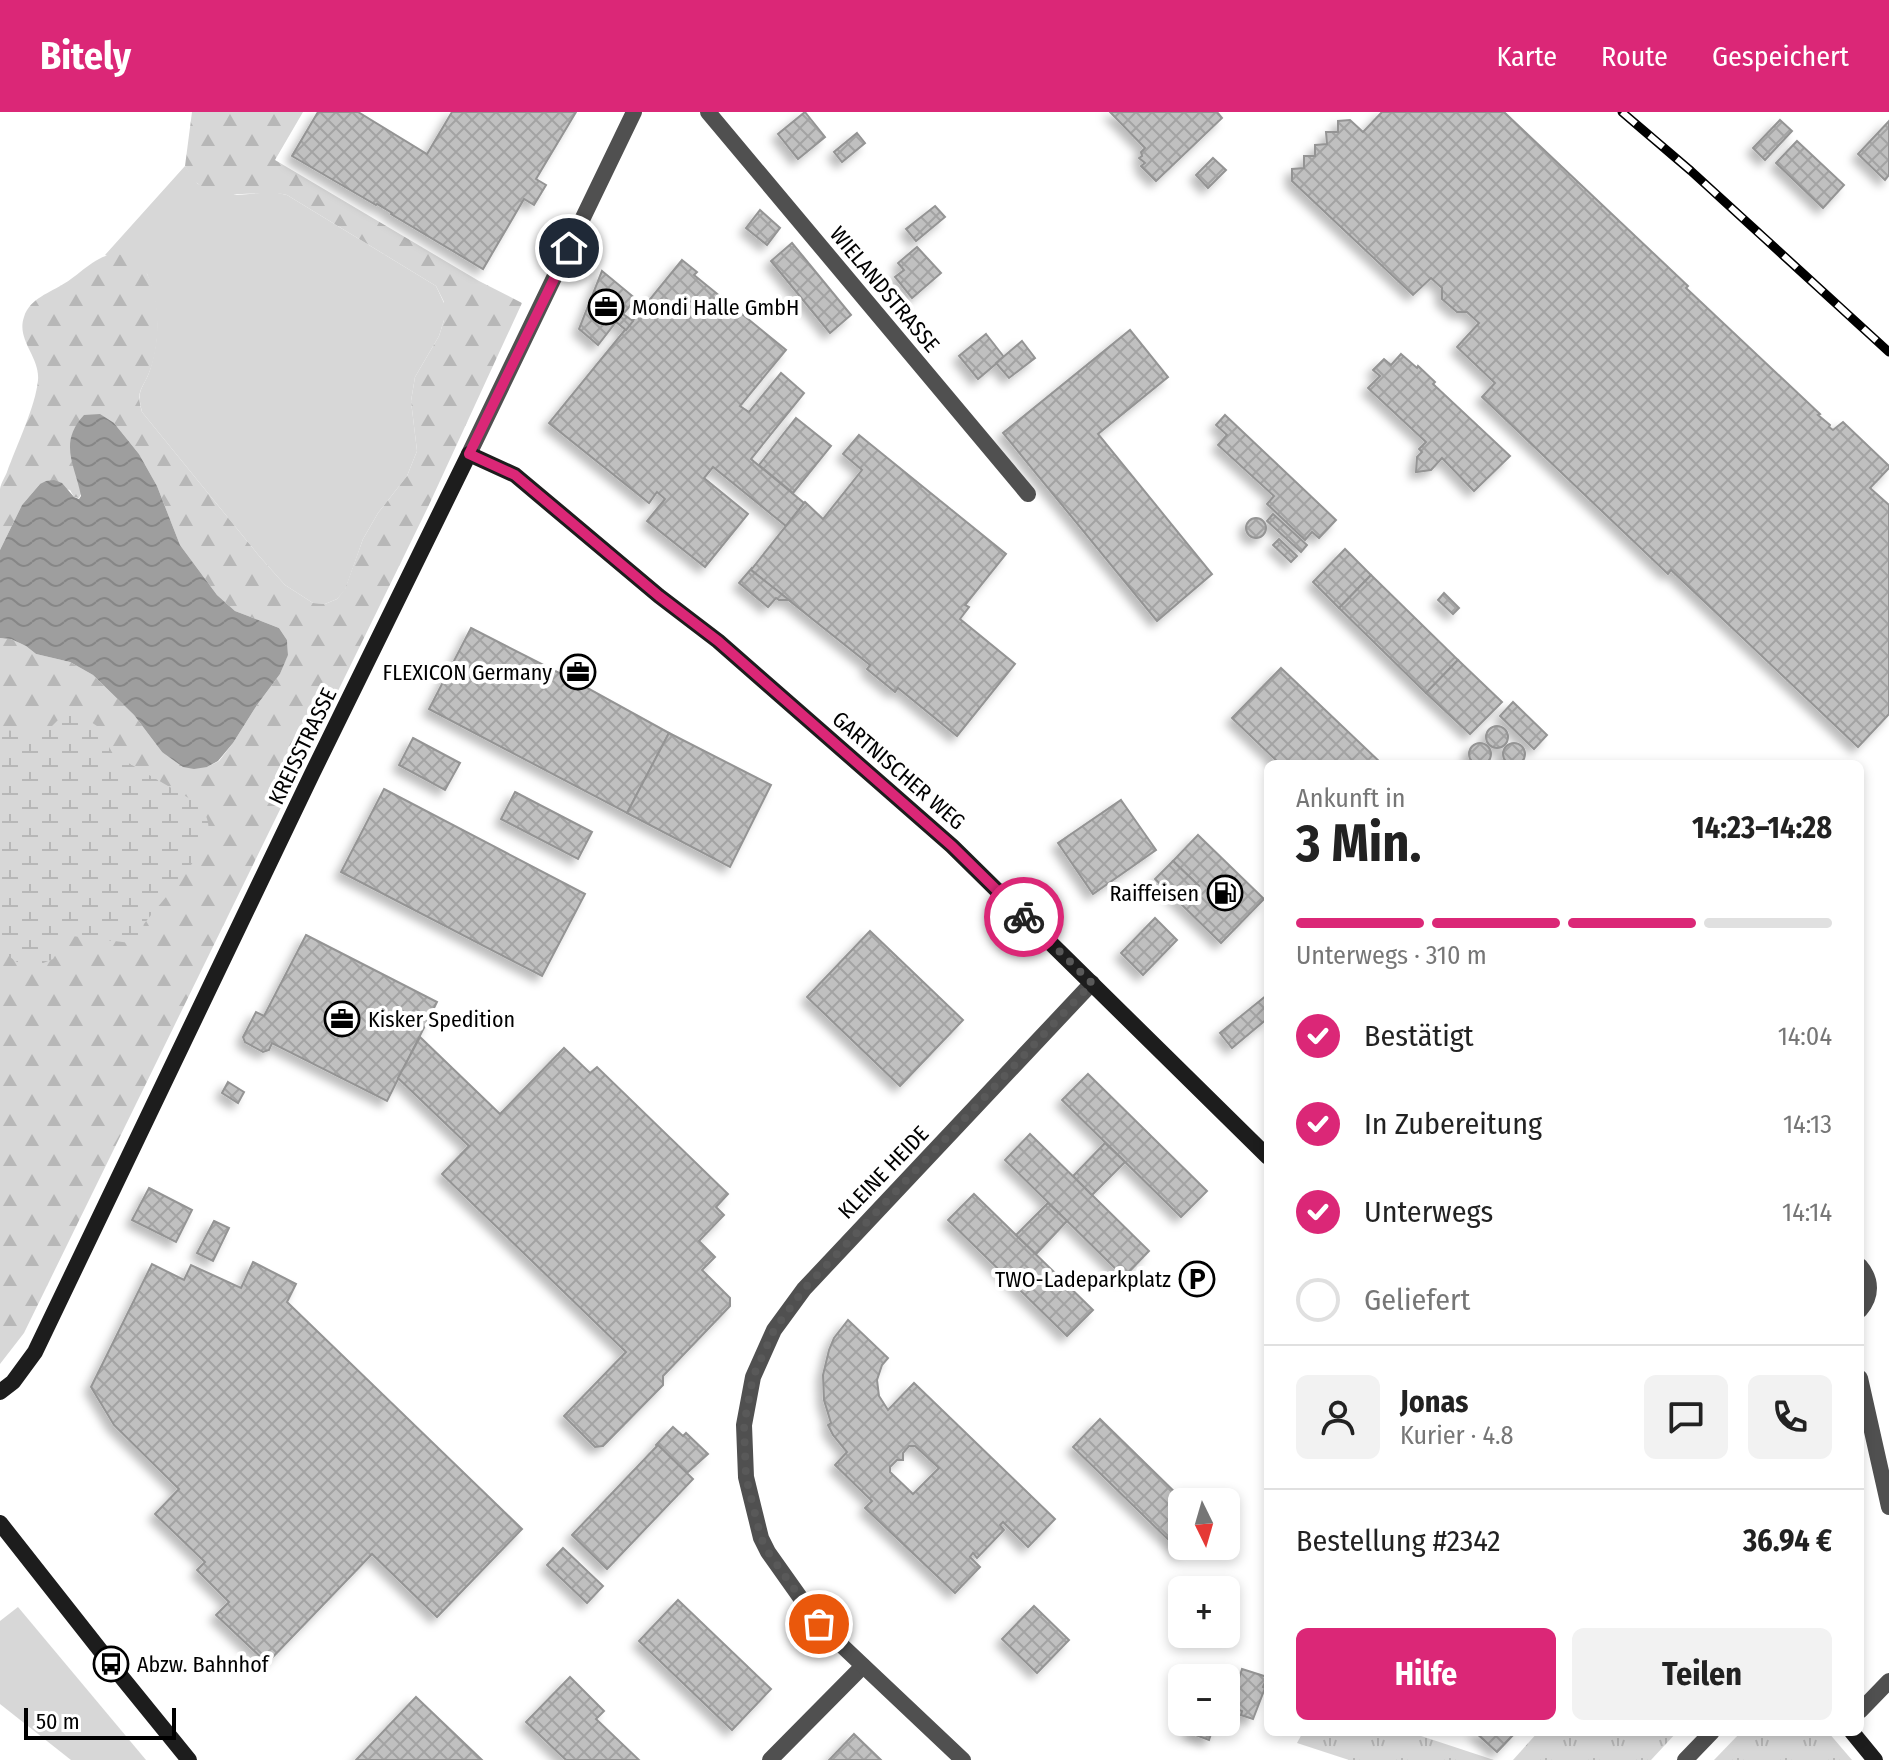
<!DOCTYPE html>
<html lang="de">
<meta charset="utf-8">
<style>
body{margin:0;font-family:"Fira Sans Condensed",sans-serif;background:#f2f2f2;color:#222;height:100vh;display:flex;flex-direction:column;font-size:30px;white-space:nowrap}
*{box-sizing:border-box;margin:0}
p{font-size:26px;color:#767676}
.icon{flex:none;width:44px;height:44px;fill:none;stroke:currentColor;stroke-width:2;stroke-linecap:round;stroke-linejoin:round}
.map{position:relative;flex:1;overflow:hidden}
.drawer{position:absolute;left:1264px;top:648px;width:600px;height:976px;display:flex;flex-direction:column;background:#fff;border-radius:12px;box-shadow:0 4px 12px #0003}
.drawer>*{flex:none}
.needle{width:52px;rotate:175deg}
.tools{position:absolute;left:1168px;top:1376px;display:grid;gap:16px}
.tools a{display:grid;place-items:center;width:72px;height:72px;border-radius:12px;background:#fff;box-shadow:0 4px 12px #0003;font-size:40px}
.scale{position:absolute;left:24px;bottom:20px;width:152px;box-sizing:border-box;padding-left:8px;border:4px solid #000;border-top:0;font-size:22px;line-height:28px;white-space:nowrap;color:#000;-webkit-text-stroke:6px #fff;paint-order:stroke}
.pin{position:absolute;display:grid;place-items:center;width:68px;height:68px;color:#fff;margin:-34px;border:4px solid #fff;border-radius:50%;box-shadow:0 2px 8px #0007}
.courier{position:absolute;display:grid;place-items:center;width:80px;height:80px;margin:-40px;border:6px solid #db2777;border-radius:50%;background:#fff;color:#222;box-shadow:0 2px 10px #0007}
.overview em{font-style:normal;font-weight:700}
.overview div{display:flex;flex-direction:column-reverse}
.overview{display:flex;align-items:center;justify-content:space-between;height:136px;padding:0 32px}
h1{font-size:52px;font-weight:700;line-height:60px}
.bar{display:grid;grid-template-columns:repeat(4,1fr);gap:12px 8px;align-content:center;height:96px;padding:0 32px}
.bar i{height:10px;border-radius:6px;background:#e0e0e0}
.bar .on{background:#db2777}
.bar p{grid-column:span 4}
.line{display:flex;align-items:center;gap:20px;padding:0 32px;border-top:2px solid #e0e0e0}
.line div{flex:1}
.round{display:grid;place-items:center;flex:none;width:84px;height:84px;border-radius:12px;background:#f2f2f2}
ol{padding:0 32px;list-style:none}
li{display:flex;align-items:center;gap:24px;height:88px}
li p{margin-inline-start:auto}
li .icon{padding:8px;border-radius:50%;background:#db2777;color:#fff;stroke-width:4}
li:last-child{color:#767676}
li i{width:44px;height:44px;border:4px solid #e0e0e0;border-radius:50%}
.cta{display:flex;gap:16px;margin-top:auto;padding:16px 32px}
.cta a{flex:1;height:92px;border-radius:12px;background:#db2777;color:#fff;font-size:32px;font-weight:700;line-height:92px;text-align:center}
.cta a+a{background:#f2f2f2;color:#222}
header{display:flex;align-items:center;gap:48px;box-sizing:border-box;height:112px;padding:0 40px;background:#db2777;color:#fff}
header strong{font-size:38px}
nav{display:flex;gap:44px;margin-inline-start:auto;font-size:28px}
.map>svg:first-child{display:block}
</style>
<header>
<strong>Bitely</strong>
<nav><a>Karte</a><a>Route</a><a>Gespeichert</a></nav>
</header>
<div class="map">
<svg width="1889" height="1648" viewBox="0 0 1889 1648">
<defs>
<pattern id="forest-firs" width="22" height="20" patternUnits="userSpaceOnUse" patternTransform="scale(2)"><rect width="22" height="20" fill="#d7d7d7"/><path d="M5 1l3.5 6h-7zM16 11l3.5 6h-7z" fill="#b7b7b7"/></pattern>
<pattern id="wetland-marsh" width="20" height="14" patternUnits="userSpaceOnUse" patternTransform="scale(2)"><rect width="20" height="14" fill="#d7d7d7"/><path d="M1 5h8M5 5V1M11 12h8M15 12V8" fill="none" stroke="#b7b7b7"/></pattern>
<pattern id="park-tufts" width="24" height="20" patternUnits="userSpaceOnUse" patternTransform="scale(2)"><rect width="24" height="20" fill="#d7d7d7"/><path d="M3 7l-1-3M5 7V3M7 7l1-3M15 17l-1-3M17 17v-4M19 17l1-3" fill="none" stroke="#b7b7b7"/></pattern>
<pattern id="water-waves" width="16" height="10" patternUnits="userSpaceOnUse" patternTransform="scale(2)"><rect width="16" height="10" fill="#9e9e9e"/><path d="M0 5q4-4 8 0t8 0" fill="none" stroke="#868686"/></pattern>
<pattern id="building-cross-hatch" width="8" height="8" patternUnits="userSpaceOnUse" patternTransform="scale(2)"><rect width="8" height="8" fill="#c0c0c0"/><path d="M0 0l8 8M0 8l8-8" fill="none" stroke="#a3a3a3"/></pattern>
<filter id="shadow"><feDropShadow dx="-6" dy="6" stdDeviation="4" flood-color="#0004"/></filter>
</defs>
<rect width="100%" height="100%" fill="#fff"/>
<g fill="#d7d7d7">
<path d="M185,54L198,72L237,83L273,80L287,83L436,174L444,191V208L439,224L415,265L411,289L417,339L407,364L378,401L363,427L345,478L337,487L325,492L313,491L285,473L260,445L142,300C136,276 143,278 150,258C160,227 160,192 147,162L105,143Z"/>
<polygon points="18,1495 146,1648 71,1648 0,1592 0,1509"/>
</g>
<path fill="url(#forest-firs)" d="M192,0H303L275,48L479,169L522,191L428,395L24,1221L0,1252V526L11,527L26,534L36,542L70,550L93,563L134,603L162,640L207,655L219,649L233,631L257,593L280,562L288,542L287,528L279,516L235,499L217,483L180,433L157,374L139,342L114,311L79,386L74,385L70,378L40,372L22,393L0,438C0,420 0,393 0,377C1,371 5,365 7,360C16,335 36,293 38,268C40,245 16,228 24,205C30,186 50,181 65,171C86,158 107,130 133,148C141,153 145,157 149,166C161,191 160,235 149,261C141,280 136,278 142,300L260,445L285,473L313,491L325,492L337,487L345,477L363,427L378,401L407,364L417,339L411,289L415,265L439,224L444,208V190L436,174L287,83C259,77 218,91 196,70C192,66 188,59 185,54Z"/>
<path fill="url(#wetland-marsh)" d="M79,602L97,614L113,642L199,692C205,701 210,709 208,720C205,743 159,792 144,812L139,826L131,831L72,824L63,831L53,847L41,852L17,850L0,838V617L31,622L49,617L61,605Z"/>
<g fill="url(#park-tufts)">
<polygon points="1303,1620 1409,1620 1494,1648 1349,1648 1297,1631"/>
<polygon points="1538,1620 1677,1620 1651,1648 1513,1648"/>
<polygon points="1741,1620 1828,1620 1852,1648 1714,1648"/>
</g>
<path fill="url(#water-waves)" d="M100,302L114,311L139,342L157,374L180,433L217,483L235,499L279,516L287,528L288,543L280,562L257,593L233,631L218,649L207,655L194,657L183,655L162,640L134,603L93,563L70,550L36,542L26,534L11,527L0,526V438L22,393L40,372L46,369L54,368L62,371L74,385L79,387L81,384C75,353 58,331 84,303Z"/>
<g fill="url(#building-cross-hatch)" stroke="#949494" stroke-width="2" fill-rule="evenodd" filter="url(#shadow)">
<polygon points="318,0 358,0 427,42 452,0 576,0 536,67 546,73 534,93 524,87 483,157 391,102 392,101 377,92 376,93 292,44"/>
<polygon points="805,0 825,25 798,47 778,22"/>
<polygon points="1110,0 1217,0 1222,6 1156,69 1141,54 1145,51 1139,46 1142,44 1141,40 1145,36"/>
<polygon points="1382,0 1504,0 1688,174 1686,176 1820,302 1818,303 1830,313 1829,315 1833,318 1843,310 1889,354 1889,356 1870,376 1889,393 1889,602 1858,635 1671,458 1668,462 1482,285 1495,271 1457,235 1479,211 1467,200 1457,200 1442,187 1442,176 1431,166 1413,183 1292,69 1292,57 1304,56 1304,44 1315,44 1315,33 1327,32 1326,20 1338,20 1338,9 1350,8 1363,20"/>
<polygon points="1780,8 1792,19 1765,48 1753,36"/>
<polygon points="1889,9 1889,63 1885,68 1858,42"/>
<polygon points="857,21 865,31 842,50 834,40"/>
<polygon points="1797,29 1844,73 1823,96 1776,51"/>
<polygon points="1213,46 1226,58 1208,76 1196,63"/>
<polygon points="935,94 945,105 916,129 906,117"/>
<polygon points="760,98 780,116 767,133 746,116"/>
<polygon points="792,131 851,203 830,221 771,149"/>
<polygon points="917,135 941,161 912,186 895,165 904,158 898,151"/>
<polygon points="682,148 697,160 694,163 786,238 740,294 749,300 781,261 804,281 751,347 804,391 786,414 713,355 704,366 748,402 705,455 647,409 665,387 657,380 649,391 549,311"/>
<polygon points="602,159 636,187 623,202 633,209 626,218 616,210 598,233 579,217"/>
<polygon points="1130,218 1168,265 1098,322 1212,462 1157,509 1003,321"/>
<polygon points="986,222 1004,245 978,267 959,244"/>
<polygon points="1022,229 1035,246 1009,266 996,251"/>
<polygon points="1401,242 1417,256 1418,254 1435,270 1433,272 1510,344 1474,379 1442,346 1431,358 1416,360 1417,345 1422,340 1419,337 1426,330 1368,276 1380,264 1373,258 1384,247 1391,253"/>
<polygon points="1225,303 1336,408 1319,426 1312,420 1305,428 1267,392 1274,384 1218,333 1227,323 1216,313"/>
<polygon points="796,306 831,334 793,381 759,353"/>
<polygon points="859,323 1006,442 965,493 969,495 960,507 1015,552 957,624 898,576 895,580 867,557 870,553 751,458 805,390 823,407 862,358 843,342"/>
<polygon points="1273,402 1307,433 1301,440 1267,409"/>
<circle cx="1256" cy="416" r="10"/>
<polygon points="1279,427 1297,444 1291,450 1273,433"/>
<polygon points="1345,437 1371,463 1339,496 1313,470"/>
<polygon points="751,457 751,458 789,488 779,488 776,486 768,495 739,471"/>
<polygon points="1371,463 1458,548 1426,581 1339,496"/>
<polygon points="1444,481 1459,496 1453,502 1438,488"/>
<polygon points="471,516 567,565 569,555 573,551 579,551 585,554 587,563 580,572 669,621 627,701 429,597"/>
<polygon points="1458,548 1502,590 1470,622 1426,581"/>
<polygon points="1281,556 1382,652 1280,652 1232,606"/>
<polygon points="1513,590 1547,623 1534,637 1500,604"/>
<circle cx="1497" cy="625" r="11"/>
<polygon points="669,621 771,673 730,755 627,701"/>
<polygon points="413,626 460,651 445,678 399,653"/>
<circle cx="1514" cy="642" r="11"/>
<circle cx="1480" cy="642" r="11"/>
<polygon points="384,677 585,782 542,864 341,760"/>
<polygon points="515,680 592,720 578,747 501,707"/>
<polygon points="1121,688 1156,738 1093,782 1058,731"/>
<polygon points="1198,723 1264,787 1221,831 1181,792 1199,774 1173,749"/>
<polygon points="1173,749 1199,774 1181,792 1155,767"/>
<polygon points="1155,806 1177,828 1143,863 1121,841"/>
<polygon points="870,819 963,908 900,974 807,885"/>
<polygon points="306,823 437,890 387,989 272,931 269,938 263,940 245,930 243,925 256,900 264,904"/>
<polygon points="1267,883 1268,906 1232,936 1220,921"/>
<polygon points="420,925 500,1002 564,936 590,961 597,955 728,1082 716,1095 724,1103 699,1129 715,1145 702,1158 730,1186 730,1194 663,1264 663,1273 603,1334 595,1335 564,1304 626,1240 442,1062 469,1034 398,966"/>
<polygon points="1088,962 1207,1079 1181,1105 1062,988"/>
<polygon points="228,970 244,980 238,991 222,981"/>
<polygon points="1030,1022 1149,1139 1124,1165 1005,1048"/>
<polygon points="1105,1031 1125,1050 1092,1083 1073,1064"/>
<polygon points="149,1076 192,1098 176,1130 132,1108"/>
<polygon points="974,1082 1093,1198 1067,1224 948,1108"/>
<polygon points="1048,1091 1067,1109 1036,1142 1016,1123"/>
<polygon points="214,1109 229,1116 213,1149 197,1141"/>
<polygon points="253,1150 296,1172 287,1190 522,1417 437,1505 372,1442 267,1551 216,1503 229,1490 197,1458 205,1450 155,1402 179,1377 114,1313 91,1275 152,1152 184,1168 191,1153 241,1176"/>
<path d="M848,1208L888,1246L882,1253L877,1268L879,1284L888,1298L914,1271L1055,1407L1028,1435L1003,1410L1000,1413L1004,1418L977,1446L973,1441L970,1445L980,1455L955,1481L865,1396L872,1389L835,1353L847,1340L833,1323L828,1313L831,1311L824,1288L823,1263L829,1238L834,1226ZM909,1334H915L939,1356L913,1382L890,1360V1355L897,1348H903V1341Z"/>
<polygon points="1100,1307 1185,1390 1182,1390 1182,1434 1186,1434 1181,1440 1073,1335"/>
<polygon points="673,1315 683,1324 686,1321 708,1342 687,1361 656,1333"/>
<polygon points="658,1333 693,1367 607,1457 572,1423"/>
<polygon points="563,1436 603,1474 587,1491 547,1453"/>
<polygon points="678,1488 771,1577 732,1618 639,1529"/>
<polygon points="1034,1494 1069,1528 1037,1561 1002,1527"/>
<polygon points="1242,1557 1267,1565 1263,1575 1265,1576 1253,1607 1241,1603 1242,1599 1234,1596 1235,1592 1231,1591"/>
<polygon points="570,1565 604,1599 596,1607 639,1648 566,1648 526,1610"/>
<polygon points="416,1585 482,1648 356,1648"/>
<polygon points="1194,1610 1215,1610 1209,1628 1190,1621"/>
<polygon points="1475,1620 1516,1620 1497,1640"/>
<polygon points="854,1622 881,1648 829,1648"/>
</g>
<g fill="none" stroke-linecap="round" stroke-linejoin="round">
<g stroke="#505050" stroke-width="16">
<polyline points="708,0 1028,382"/>
<polyline points="469,342 634,0"/>
<path d="M1860,1154C1872,1168 1872,1184 1860,1198"/>
<polyline points="1860,1266 1889,1395"/>
<polyline points="1860,1599 1889,1569"/>
<polyline points="770,1648 863,1554"/>
<polyline points="963,1648 819,1512 768,1440 761,1426 746,1365 744,1313 753,1265 774,1218 804,1177 1092,871"/>
<polyline points="1685,1648 1712,1620"/>
</g>
<g stroke="#1d1d1d" stroke-width="16">
<polyline points="0,1280 13,1270 35,1240 312,662 469,342 515,363 659,484 718,529 952,734 1268,1045"/>
<polyline points="0,1411 111,1552 189,1648"/>
<polyline points="1852,1620 1875,1648"/>
</g>
<g stroke="#000" stroke-width="9">
<polyline id="rail" points="1622,0 1691,59 1889,240"/>
</g>
<use href="#rail" stroke="#fff" stroke-width="6" stroke-dasharray="18" stroke-linecap="butt"/>
</g>
<g fill="none" stroke-linecap="round" stroke-linejoin="round">
<polyline stroke="#595959" stroke-width="8" stroke-dasharray="0 14.4" points="819,1512 768,1440 761,1426 746,1365 744,1313 753,1265 774,1218 804,1177 1092,871 1024,805"/>
<polyline stroke="#db2777" stroke-width="10" points="569,136 469,342 515,363 659,484 718,529 952,734 1024,805"/>
</g>
<defs>
<g id="office-ring" transform="scale(1.8)"><circle r="9.5" fill="#fff" stroke="#000" stroke-width="1.5"/><path d="M-6-3h4V-5.5h4V-3h4V5H-6ZM-1-4.5V-3h2v-1.5ZM-6 0V1H6V0Z" fill="#000"/></g>
<g id="fuel-ring" transform="scale(1.8)"><circle r="9.5" fill="#fff" stroke="#000" stroke-width="1.5"/><path d="M-5.5-6h7V0h2V4h1.3V-2.5L3-4.5l.8-.8L6-3V5H2.5V1h-1V6h-7ZM-4.2-4.7v3.2H.2V-4.7Z" fill="#000"/></g>
<g id="parking-ring" transform="scale(1.8)"><circle r="9.5" fill="#fff" stroke="#000" stroke-width="1.5"/><path d="M-3.5-5.5H1a3.5 3.5 0 0 1 0 7H-1V5.5H-3.5ZM-1-3.4V-.6H.8a1.4 1.4 0 0 0 0-2.8Z" fill="#000"/></g>
<g id="bus-ring" transform="scale(1.8)"><circle r="9.5" fill="#fff" stroke="#000" stroke-width="1.5"/><path d="M-5-6H5V4H4V6H2V4H-2V6H-4V4H-5ZM-3.5-4V0h7V-4ZM-3.5 1.2v1.5H-2V1.2ZM2 1.2v1.5H3.5V1.2Z" fill="#000"/></g>
</defs>
<g fill-rule="evenodd">
<use href="#office-ring" x="606" y="195"/>
<use href="#office-ring" x="578" y="560"/>
<use href="#fuel-ring" x="1225" y="781"/>
<use href="#office-ring" x="342" y="907"/>
<use href="#parking-ring" x="1197" y="1167"/>
<use href="#bus-ring" x="111" y="1552"/>
</g>
<g text-anchor="middle" stroke-width="8" stroke-linejoin="round" paint-order="stroke">
<g font-size="22" fill="#000" stroke="#fff">
<text transform="translate(885 177) rotate(50)" y="8">WIELANDSTRASSE</text>
<text transform="translate(302 634) rotate(-64)" y="8">KREISSTRASSE</text>
<text transform="translate(899 658) rotate(41)" y="8">GARTNISCHER WEG</text>
<text transform="translate(883 1060) rotate(-46)" y="8">KLEINE HEIDE</text>
</g>
<g font-size="22" fill="#000" stroke="#fff" text-anchor="start">
<text x="632" y="203">Mondi Halle GmbH</text>
<text x="552" y="568" text-anchor="end">FLEXICON Germany</text>
<text x="1199" y="789" text-anchor="end">Raiffeisen</text>
<text x="368" y="915">Kisker Spedition</text>
<text x="1171" y="1175" text-anchor="end">TWO-Ladeparkplatz</text>
<text x="137" y="1560">Abzw. Bahnhof</text>
</g>
</g>
</svg>
<div class="tools">
<a><svg class="needle" viewBox="-14 -14 28 28"><path d="M0-13l5 13h-10z" fill="#e53935"/><path d="M0 13l5-13h-10z" fill="#767676"/></svg></a>
<a>+</a>
<a>−</a>
</div>
<div class="scale">50 m</div>
<div class="pin" style="left:819px;top:1512px;background:#ea580c"><svg class="icon" aria-label="bag" viewBox="0 0 24 24"><path d="M5 8h14l-1 12H6zM9 8a3 3 0 0 1 6 0"/></svg></div>
<div class="pin" style="left:569px;top:136px;background:#1f2937"><svg class="icon" aria-label="home" viewBox="0 0 24 24"><path d="M3 11l9-7 9 7M6 9v11h12V9"/></svg></div>
<div class="courier" style="left:1024px;top:805px"><svg class="icon" aria-label="bike" viewBox="0 0 24 24"><circle cx="6" cy="16" r="4"/><circle cx="18" cy="16" r="4"/><path d="M6 16l4-8h5l3 8M10 8l3 8H6M13 5h3"/></svg></div>
<section class="drawer">
<div class="overview"><div><h1>3 Min.</h1><p>Ankunft in</p></div><em>14:23–14:28</em></div>
<div class="bar"><i class="on"></i><i class="on"></i><i class="on"></i><i></i><p>Unterwegs · 310 m</p></div>
<ol>
<li><svg class="icon" aria-label="check" viewBox="0 0 24 24"><path d="M5 12l5 5 9-10"/></svg>Bestätigt<p>14:04</p></li>
<li><svg class="icon" aria-label="check" viewBox="0 0 24 24"><path d="M5 12l5 5 9-10"/></svg>In Zubereitung<p>14:13</p></li>
<li><svg class="icon" aria-label="check" viewBox="0 0 24 24"><path d="M5 12l5 5 9-10"/></svg>Unterwegs<p>14:14</p></li>
<li><i></i>Geliefert</li>
</ol>
<div class="line" style="height:144px"><a class="round"><svg class="icon" aria-label="person" viewBox="0 0 24 24"><circle cx="12" cy="8" r="4"/><path d="M4 21q1-7 8-7t8 7"/></svg></a><div><b>Jonas</b><p>Kurier · 4.8</p></div><a class="round"><svg class="icon" aria-label="chat" viewBox="0 0 24 24"><path d="M4 5h16v11H9l-5 4z"/></svg></a><a class="round"><svg class="icon" aria-label="phone" viewBox="0 0 24 24"><path d="M5 4h4l2 5-3 2q2 4 5 5l2-3 5 2v4C11 20 4 13 5 4z"/></svg></a></div>
<div class="line" style="height:104px"><div>Bestellung #2342</div><b>36.94 €</b></div>
<div class="cta"><a>Hilfe</a><a>Teilen</a></div>
</section>
</div>
